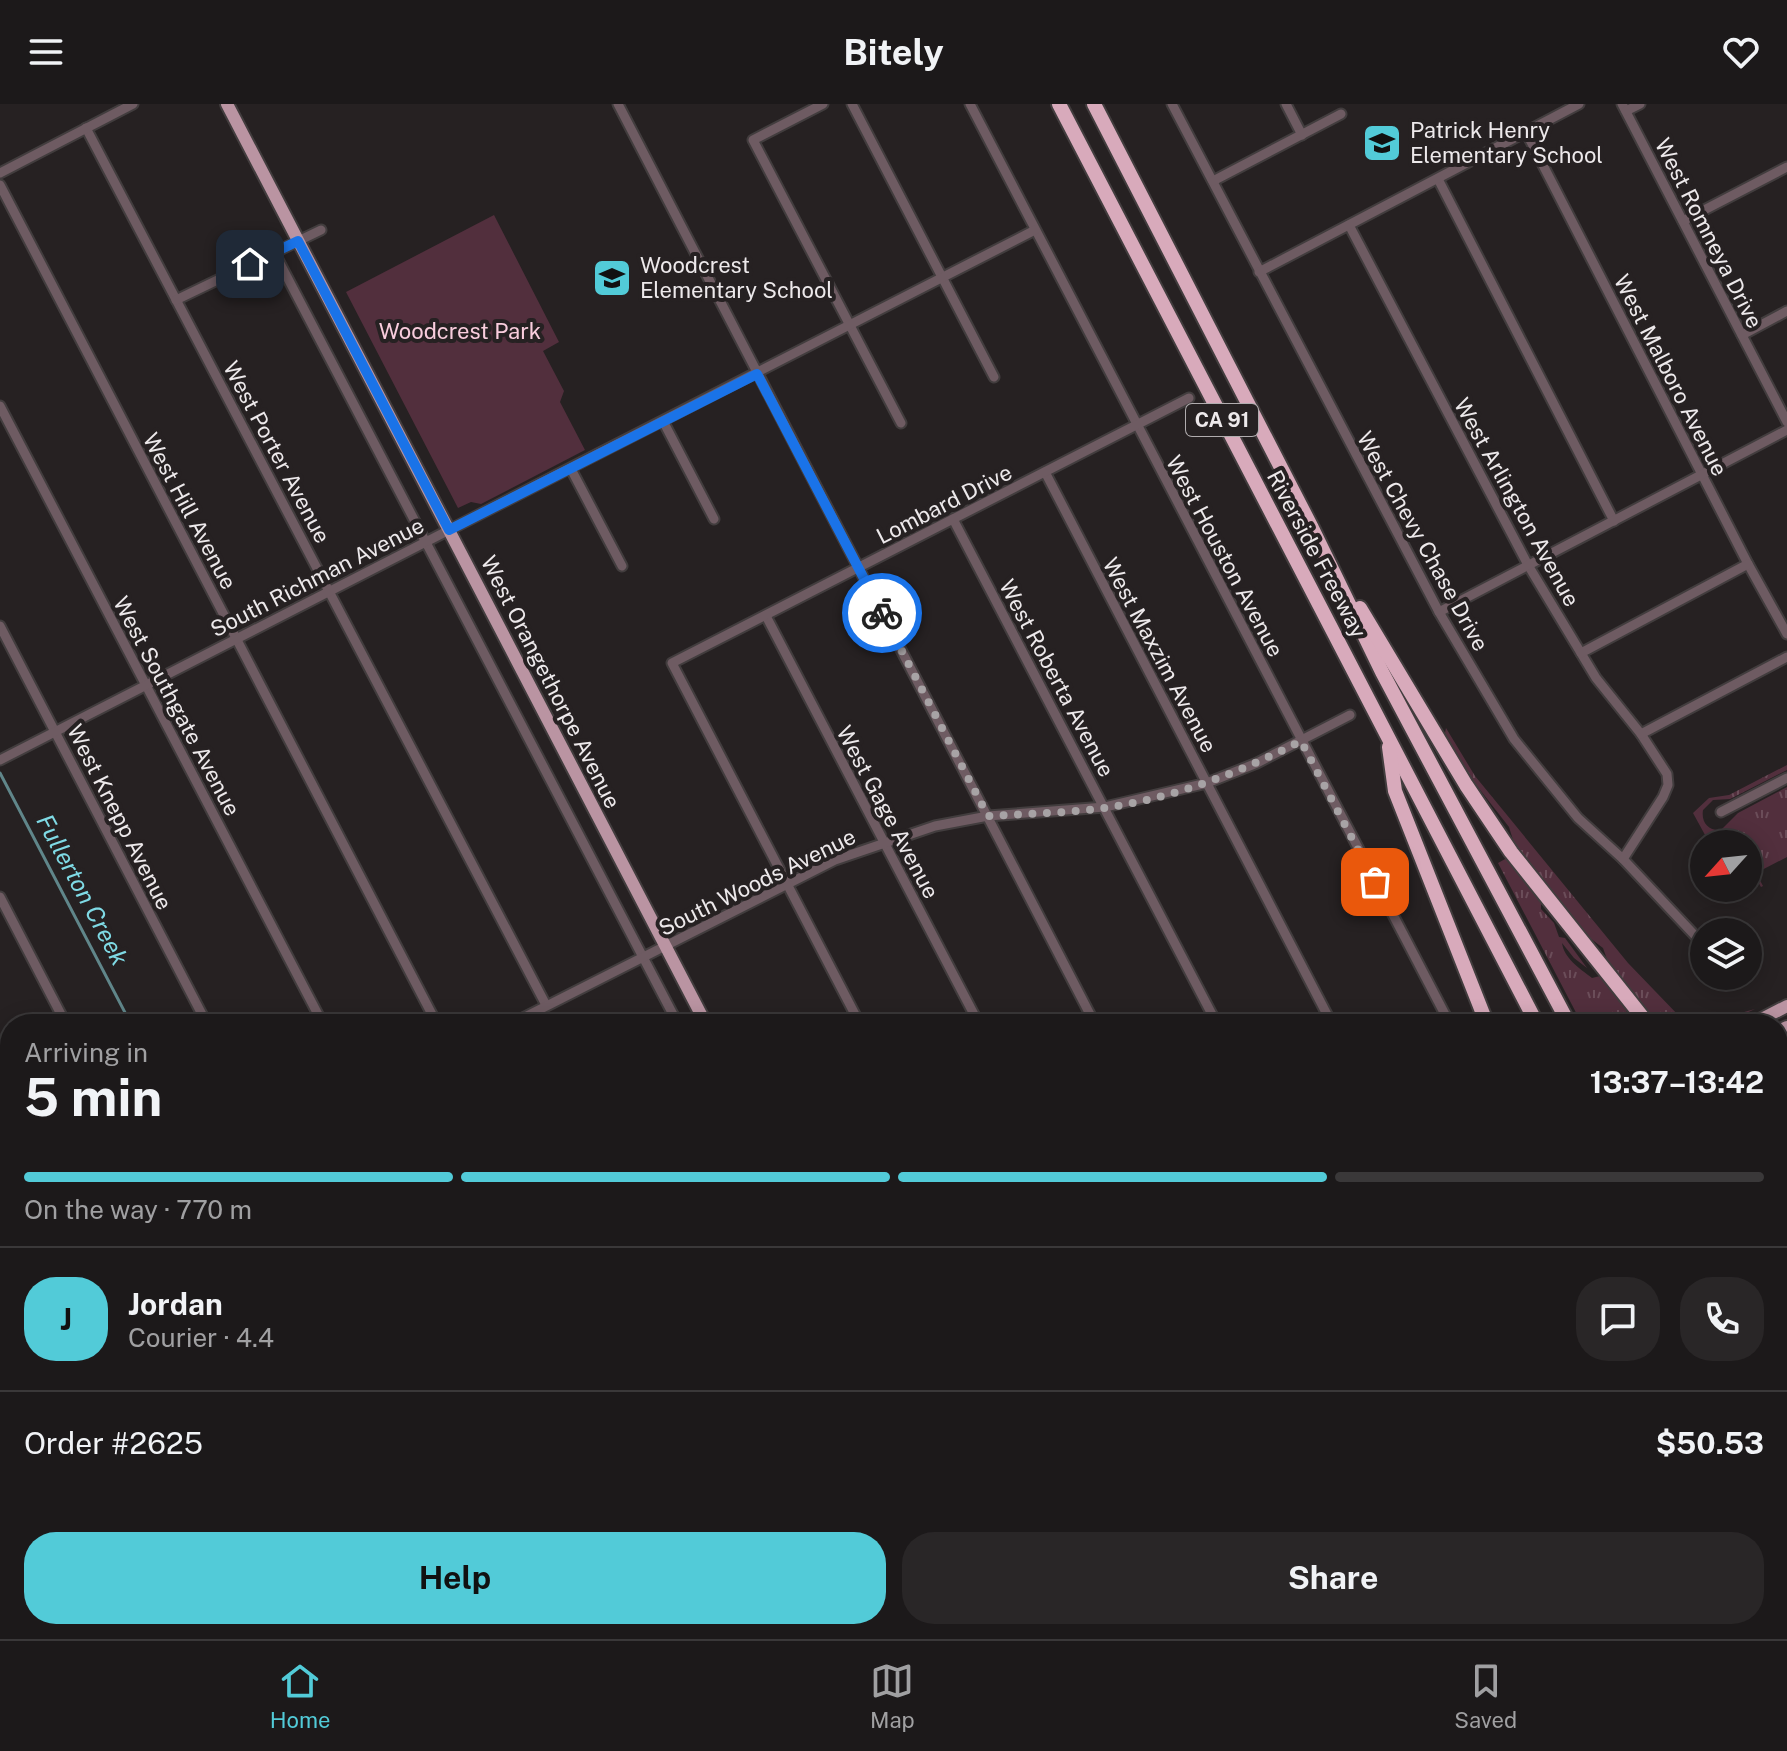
<!DOCTYPE html>
<meta charset="utf-8">
<style>
body{margin:0;font-family:"Public Sans",sans-serif;background:#292627;color:#f1f3f6;height:100vh;display:flex;flex-direction:column;font-size:30px;white-space:nowrap}
*{box-sizing:border-box;margin:0}
p{font-size:26px;color:#a0a0a2}
.icon{flex:none;width:44px;height:44px;fill:none;stroke:currentColor;stroke-width:2;stroke-linecap:round;stroke-linejoin:round}
.map{position:relative;flex:1;overflow:hidden}
.drawer{position:absolute;left:0px;top:910px;width:1788px;height:626px;display:flex;flex-direction:column;background:#1c191a;border-radius:32px 32px 0 0;box-shadow:0 4px 20px #0003,0 0 0 2px #3a3839}
.drawer>*{flex:none}
.needle{width:52px;rotate:243deg}
.controls{position:absolute;left:1690px;top:726px;display:grid;gap:16px}
.controls a{display:grid;place-items:center;width:72px;height:72px;border-radius:50%;background:#1c191a;box-shadow:0 4px 20px #0003,0 0 0 2px #3a3839;font-size:40px}
.pin{position:absolute;display:grid;place-items:center;width:68px;height:68px;color:#fff;margin:-34px;border-radius:16px;box-shadow:0 4px 12px #0006}
.courier{position:absolute;display:grid;place-items:center;width:80px;height:80px;margin:-40px;border:6px solid #1a73e8;border-radius:50%;background:#fff;color:#222;box-shadow:0 2px 10px #0007}
.summary em{font-style:normal;font-weight:700}
.summary div{display:flex;flex-direction:column-reverse}
.summary{display:flex;align-items:center;justify-content:space-between;height:136px;padding:0 24px}
h1{font-size:52px;font-weight:700;line-height:60px}
.bar{display:grid;grid-template-columns:repeat(4,1fr);gap:12px 8px;align-content:center;height:96px;padding:0 24px}
.bar i{height:10px;border-radius:6px;background:#3a3839}
.bar .current{background:#52cbd8}
.bar p{grid-column:span 4}
.line{display:flex;align-items:center;gap:20px;padding:0 24px;border-top:2px solid #3a3839}
.line div{flex:1}
.round{display:grid;place-items:center;flex:none;width:84px;height:84px;border-radius:32px;background:#292627}
.cta{display:flex;gap:16px;margin-top:auto;padding:16px 24px}
.cta a{flex:1;height:92px;border-radius:32px;background:#52cbd8;color:#111;font-size:32px;font-weight:700;line-height:92px;text-align:center}
.cta a+a{background:#292627;color:#f1f3f6}
header{display:flex;justify-content:space-between;align-items:center;height:104px;padding:0 24px;background:#1c191a;font-size:36px;font-weight:700}
.dock{display:flex;justify-content:space-around;align-items:center;height:112px;border-top:2px solid #3a3839;background:#1c191a;font-size:22px;color:#a0a0a2}
.dock a{display:grid;justify-items:center;gap:4px}
.dock .current{color:#52cbd8}
.map>svg:first-child{display:block}
</style>
<header><svg class="icon" aria-label="menu" viewBox="0 0 24 24"><path d="M4 6h16M4 12h16M4 18h16"/></svg>Bitely<svg class="icon" aria-label="heart" viewBox="0 0 24 24"><path d="M12 20l-8-8c-3-5 5-10 8-4 3-6 11-1 8 4z"/></svg></header>
<div class="map">
<svg width="1787" height="1535" viewBox="0 0 1787 1535">
<defs>
<pattern id="grass-tufts" width="24" height="20" patternUnits="userSpaceOnUse" patternTransform="scale(2)"><rect width="24" height="20" fill="#522f3d"/><path d="M3 7l-1-3M5 7V3M7 7l1-3M15 17l-1-3M17 17v-4M19 17l1-3" fill="none" stroke="#6b4d59"/></pattern>
</defs>
<rect width="100%" height="100%" fill="#262122"/>
<g fill="url(#grass-tufts)">
<polygon points="1446,624 1475,672 1628,859 1680,913 1693,918 1719,915 1755,905 1722,920 1657,920 1608,858 1603,844 1586,831 1532,764 1514,739 1509,723 1470,673 1445,629"/>
<path d="M1787,661V666L1730,695L1713,696L1703,706C1701,718 1708,727 1721,726L1738,709L1787,683V753L1756,769L1763,782L1761,783L1757,776L1749,780L1748,778V740H1710L1693,709L1709,694L1729,691Z"/>
<path d="M1507,754L1541,798V805L1554,819L1559,833L1565,834L1587,864L1574,854L1562,839C1564,854 1579,864 1592,874L1600,872L1627,906L1626,911L1631,920H1582L1498,759Z"/>
</g>
<polygon fill="#522f3d" points="494,111 559,238 543,247 564,287 560,298 585,346 481,400 471,398 458,404 346,188"/>
<g fill="none" stroke-linecap="round" stroke-linejoin="round">
<g stroke="#60868a" stroke-width="3">
<polyline points="0,669 131,920"/>
<polyline points="282,1535 284,1526"/>
</g>
<g stroke="#423d3e" stroke-width="13">
<g id="minor">
<polyline points="618,0 1095,920"/>
<polyline points="823,0 753,36 901,319"/>
<polyline points="852,0 994,273"/>
<polyline points="970,0 1450,920"/>
<polyline points="1172,0 1439,508 1514,635 1578,714 1623,755 1702,839 1704,847"/>
<polyline points="1286,0 1302,31"/>
<polyline points="1622,0 1787,318"/>
<polyline points="1626,7 1640,0"/>
<polyline points="86,24 546,901"/>
<polyline points="1526,28 1748,460 1787,530"/>
<polyline points="0,69 133,0"/>
<polyline points="1438,75 1614,417"/>
<polyline points="1213,77 1341,10"/>
<polyline points="0,81 437,920"/>
<polyline points="1683,117 1787,63"/>
<polyline points="1349,121 1528,461 1596,574 1641,630 1667,670 1668,681 1663,693 1623,755"/>
<polyline points="274,148 678,920"/>
<polyline points="1259,168 1579,0"/>
<polyline points="176,196 321,126"/>
<polyline points="1742,231 1787,207"/>
<polyline points="0,302 323,920"/>
<polyline points="663,317 714,415"/>
<polyline points="571,365 622,462"/>
<polyline points="1045,368 1332,920"/>
<polyline points="953,415 1217,920"/>
<polyline points="1439,508 1787,326"/>
<polyline points="766,512 979,920"/>
<polyline points="0,522 207,920"/>
<polyline points="1581,549 1748,460"/>
<polyline points="1641,630 1787,553"/>
<polyline points="0,656 1035,126"/>
<polyline points="1721,708 1787,674"/>
<polyline points="0,793 66,920"/>
<polyline points="511,920 835,756 935,722 988,712 1105,703 1207,679 1257,659 1350,611"/>
<polyline points="860,920 672,559 1189,294"/>
<polyline points="0,1010 10,1029"/>
<polyline points="0,1189 10,1184"/>
<polyline points="0,1306 10,1301"/>
<polyline points="0,1447 10,1467"/>
<polyline points="0,1485 10,1480"/>
<polyline points="396,1526 401,1535"/>
<polyline points="1165,1526 1170,1535"/>
<polyline points="1293,1526 1298,1535"/>
<polyline points="1410,1526 1415,1535"/>
<polyline points="1750,1526 1756,1535"/>
<polyline points="129,1535 147,1526"/>
<polyline points="327,1535 330,1526"/>
<polyline points="1258,1535 1276,1526"/>
<polyline points="1422,1535 1439,1526"/>
<polyline points="1647,1535 1664,1526"/>
</g>
</g>
<g stroke="#423d3e" stroke-width="16">
<g id="major">
<polyline points="227,0 706,920"/>
<polyline points="1752,920 1787,902"/>
<polyline points="1778,927 1787,923"/>
<polyline points="1022,1526 1027,1535"/>
<polyline points="594,1535 611,1526"/>
</g>
</g>
<g stroke="#423d3e" stroke-width="18">
<g id="highway">
<polyline points="1059,0 1537,920"/>
<polyline points="1094,0 1312,424 1382,568 1569,920"/>
<polyline points="1360,504 1466,681 1511,748 1648,920"/>
<polyline points="1389,643 1395,687 1487,920"/>
<polyline points="1778,1264 1787,1286"/>
<polyline points="1778,1315 1787,1332"/>
<polyline points="1778,1387 1787,1405"/>
<polyline points="1778,1425 1787,1439"/>
</g>
</g>
<use href="#minor" stroke="#6e5b62" stroke-width="9"/>
<use href="#major" stroke="#ba94a2" stroke-width="12"/>
<use href="#highway" stroke="#d8aabb" stroke-width="14"/>
</g>
<g fill="none" stroke-linecap="round" stroke-linejoin="round">
<path stroke="#a7a3a5" stroke-width="8" stroke-dasharray="0 14.4" d="M882,509L988,712C1026,710 1066,709 1104,704C1174,694 1239,669 1301,637L1375,778"/>
<polyline stroke="#1a73e8" stroke-width="10" points="250,160 298,137 449,426 757,270 882,509"/>
</g>
<defs>
<g id="school-square" transform="scale(2)"><rect x="-9" y="-9" width="18" height="18" rx="4" fill="#52cbd8" stroke="#262122"/><path d="M0-5L7-2L0 1L-7-2ZM-4 1L0 2.5L4 1V4Q0 6-4 4Z" fill="#111"/></g>
</defs>
<g fill-rule="evenodd">
<use href="#school-square" x="1382" y="39"/>
<use href="#school-square" x="612" y="174"/>
</g>
<g text-anchor="middle" stroke-width="8" stroke-linejoin="round" paint-order="stroke">
<rect fill="#262122" stroke="#b1adaf" stroke-width="2" x="1186" y="300" width="72" height="32" rx="6"/>
<g font-size="20" font-weight="bold" fill="#ede9eb">
<text x="1222" y="323">CA 91</text>
</g>
<g font-size="22" fill="#ede9eb" stroke="#262122" text-anchor="start">
<text x="1410" y="34">Patrick Henry<tspan x="1410" dy="25">Elementary School</tspan></text>
<text x="640" y="169">Woodcrest<tspan x="640" dy="25">Elementary School</tspan></text>
</g>
<g font-size="22" fill="#ede9eb" stroke="#262122">
<text transform="translate(1709 129) rotate(63)" y="8">West Romneya Drive</text>
<text transform="translate(1671 271) rotate(63)" y="8">West Malboro Avenue</text>
<text transform="translate(277 348) rotate(62)" y="8">West Porter Avenue</text>
<text transform="translate(1517 398) rotate(61)" y="8">West Arlington Avenue</text>
<text transform="translate(944 400) rotate(-27)" y="8">Lombard Drive</text>
<text transform="translate(190 407) rotate(62)" y="8">West Hill Avenue</text>
<text transform="translate(1423 437) rotate(61)" y="8">West Chevy Chase Drive</text>
<text transform="translate(1317 450) rotate(62)" y="8">Riverside Freeway</text>
<text transform="translate(1225 452) rotate(62)" y="8">West Houston Avenue</text>
<text transform="translate(317 473) rotate(-27)" y="8">South Richman Avenue</text>
<text transform="translate(1160 551) rotate(62)" y="8">West Maxzim Avenue</text>
<text transform="translate(1057 574) rotate(62)" y="8">West Roberta Avenue</text>
<text transform="translate(551 578) rotate(63)" y="8">West Orangethorpe Avenue</text>
<text transform="translate(177 602) rotate(62)" y="8">West Southgate Avenue</text>
<text transform="translate(888 708) rotate(62)" y="8">West Gage Avenue</text>
<text transform="translate(120 713) rotate(63)" y="8">West Knepp Avenue</text>
<text transform="translate(757 778) rotate(-26)" y="8">South Woods Avenue</text>
</g>
<g font-size="22" fill="#f9cddd" stroke="#262122">
<text x="460" y="235">Woodcrest Park</text>
</g>
<g font-size="24" font-style="italic" fill="#7fdae5" stroke="#262122">
<text transform="translate(82 786) rotate(62)" y="8">Fullerton Creek</text>
</g>
</g>
</svg>
<div class="controls">
<a><svg class="needle" viewBox="-14 -14 28 28"><path d="M0-13l5 13h-10z" fill="#e53935"/><path d="M0 13l5-13h-10z" fill="#a0a0a2"/></svg></a>
<a><svg class="icon" aria-label="layers" viewBox="0 0 24 24"><path d="M12 4l9 5-9 5-9-5zM3 14l9 5 9-5"/></svg></a>
</div>
<div class="pin" style="left:1375px;top:778px;background:#ea580c"><svg class="icon" aria-label="bag" viewBox="0 0 24 24"><path d="M5 8h14l-1 12H6zM9 8a3 3 0 0 1 6 0"/></svg></div>
<div class="pin" style="left:250px;top:160px;background:#1f2937"><svg class="icon" aria-label="home" viewBox="0 0 24 24"><path d="M3 11l9-7 9 7M6 9v11h12V9"/></svg></div>
<div class="courier" style="left:882px;top:509px"><svg class="icon" aria-label="bike" viewBox="0 0 24 24"><circle cx="6" cy="16" r="4"/><circle cx="18" cy="16" r="4"/><path d="M6 16l4-8h5l3 8M10 8l3 8H6M13 5h3"/></svg></div>
<section class="drawer">
<div class="summary"><div><h1>5 min</h1><p>Arriving in</p></div><em>13:37–13:42</em></div>
<div class="bar"><i class="current"></i><i class="current"></i><i class="current"></i><i></i><p>On the way · 770 m</p></div>
<div class="line" style="height:144px"><b class="round" style="background:#52cbd8;color:#111">J</b><div><b>Jordan</b><p>Courier · 4.4</p></div><a class="round"><svg class="icon" aria-label="chat" viewBox="0 0 24 24"><path d="M4 5h16v11H9l-5 4z"/></svg></a><a class="round"><svg class="icon" aria-label="phone" viewBox="0 0 24 24"><path d="M5 4h4l2 5-3 2q2 4 5 5l2-3 5 2v4C11 20 4 13 5 4z"/></svg></a></div>
<div class="line" style="height:104px"><div>Order #2625</div><b>$50.53</b></div>
<div class="cta"><a>Help</a><a>Share</a></div>
</section>
</div>
<nav class="dock">
<a class="current"><svg class="icon" aria-label="home" viewBox="0 0 24 24"><path d="M3 11l9-7 9 7M6 9v11h12V9"/></svg>Home</a>
<a><svg class="icon" aria-label="map" viewBox="0 0 24 24"><path d="M3 6l6-2 6 2 6-2v14l-6 2-6-2-6 2zM9 4v14M15 6v14"/></svg>Map</a>
<a><svg class="icon" aria-label="saved" viewBox="0 0 24 24"><path d="M7 4h10v16l-5-4-5 4z"/></svg>Saved</a>
</nav>
